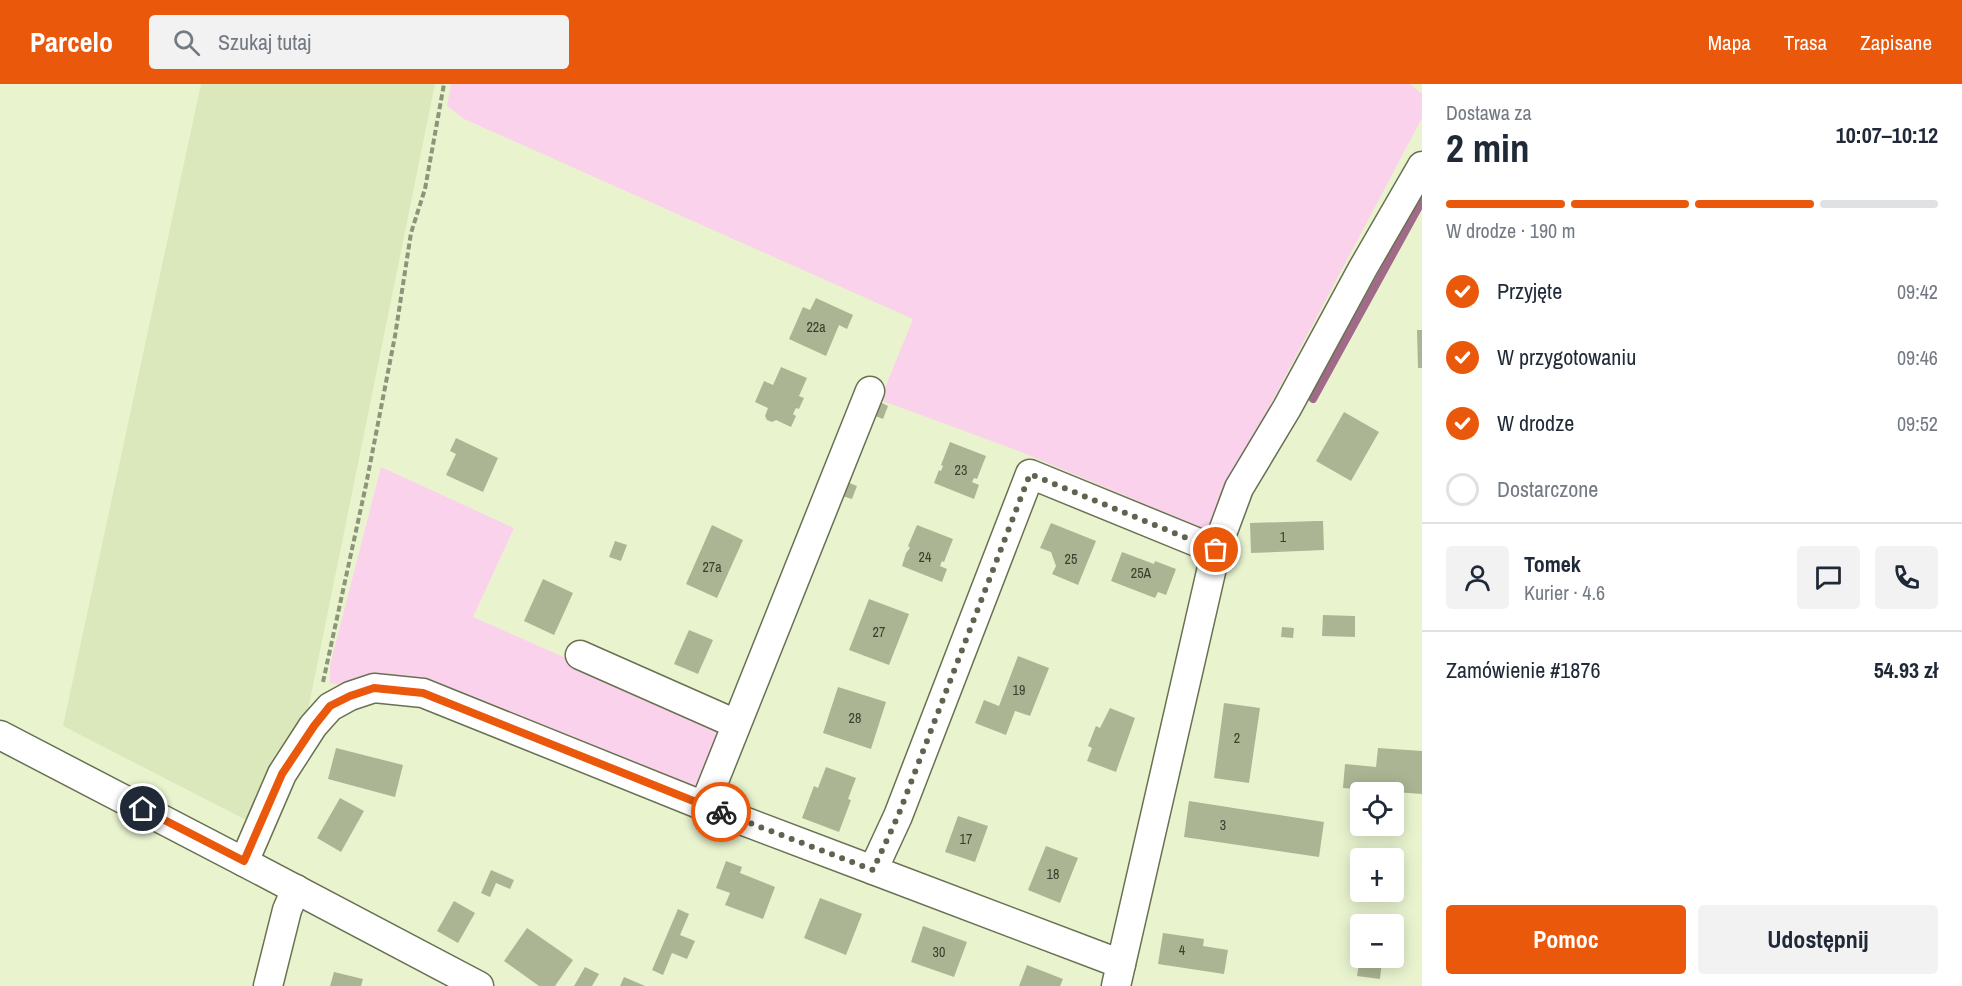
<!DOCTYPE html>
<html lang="pl">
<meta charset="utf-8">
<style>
body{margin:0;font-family:"Archivo Narrow",sans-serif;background:#f2f2f3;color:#1f2937;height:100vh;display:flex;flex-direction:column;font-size:22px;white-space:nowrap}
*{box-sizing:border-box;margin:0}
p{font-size:20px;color:#747a83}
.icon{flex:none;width:33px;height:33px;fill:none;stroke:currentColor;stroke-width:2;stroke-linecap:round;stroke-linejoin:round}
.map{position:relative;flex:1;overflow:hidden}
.panel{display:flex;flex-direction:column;background:#fff;width:540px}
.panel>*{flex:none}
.tools{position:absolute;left:1350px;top:698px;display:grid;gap:12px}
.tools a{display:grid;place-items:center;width:54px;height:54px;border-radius:6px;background:#fff;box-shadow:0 3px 15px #0003;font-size:30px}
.pin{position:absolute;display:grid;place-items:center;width:51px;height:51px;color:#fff;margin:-26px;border:3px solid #fff;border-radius:50%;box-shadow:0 2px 6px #0007}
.courier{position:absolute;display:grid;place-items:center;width:60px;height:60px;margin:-30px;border:4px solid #ea580c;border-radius:50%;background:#fff;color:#222;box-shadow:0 2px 8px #0007}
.head em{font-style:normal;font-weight:700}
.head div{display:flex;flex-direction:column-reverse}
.head{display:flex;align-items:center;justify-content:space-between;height:102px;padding:0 24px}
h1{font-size:39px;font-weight:700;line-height:45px}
.bar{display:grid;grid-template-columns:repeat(4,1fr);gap:9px 6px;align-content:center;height:72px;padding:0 24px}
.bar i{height:8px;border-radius:4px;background:#e0e1e3}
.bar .current{background:#ea580c}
.bar p{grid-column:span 4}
.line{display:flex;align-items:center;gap:15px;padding:0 24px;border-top:2px solid #e0e1e3}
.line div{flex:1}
.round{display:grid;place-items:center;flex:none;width:63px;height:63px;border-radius:6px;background:#f2f2f3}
ol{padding:0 24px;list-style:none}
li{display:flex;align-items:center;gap:18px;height:66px}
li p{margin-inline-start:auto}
li .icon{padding:6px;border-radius:50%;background:#ea580c;color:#fff;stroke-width:4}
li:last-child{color:#747a83}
li i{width:33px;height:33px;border:3px solid #e0e1e3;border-radius:50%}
.primary-button{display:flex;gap:12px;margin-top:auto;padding:12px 24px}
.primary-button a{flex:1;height:69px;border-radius:6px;background:#ea580c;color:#fff;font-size:24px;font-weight:700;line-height:69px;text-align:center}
.primary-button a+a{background:#f2f2f3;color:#1f2937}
header{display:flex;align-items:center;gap:36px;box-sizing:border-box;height:84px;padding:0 30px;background:#ea580c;color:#fff}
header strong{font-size:28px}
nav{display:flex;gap:33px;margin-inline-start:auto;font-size:21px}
.search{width:420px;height:54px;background:#f2f2f3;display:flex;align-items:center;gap:15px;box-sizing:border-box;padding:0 21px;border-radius:6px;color:#747a83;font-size:22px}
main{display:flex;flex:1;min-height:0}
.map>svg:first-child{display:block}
</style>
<header>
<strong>Parcelo</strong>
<div class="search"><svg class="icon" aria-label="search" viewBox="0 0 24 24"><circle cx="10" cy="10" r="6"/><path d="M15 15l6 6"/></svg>Szukaj tutaj</div>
<nav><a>Mapa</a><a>Trasa</a><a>Zapisane</a></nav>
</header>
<main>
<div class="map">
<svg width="1422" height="902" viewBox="0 0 1422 902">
<rect width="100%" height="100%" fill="#e9f4cf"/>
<polygon fill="#dbe8bc" points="201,0 435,0 308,626 248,737 63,642"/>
<g fill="#fbd2eb">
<polygon points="451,0 1410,0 1422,10 1422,34 1246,367 1212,448 1016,366 880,316 913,235 464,35 447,22"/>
<polygon points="381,383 514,444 473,533 725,644 709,689 690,708 355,603 330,599 330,581"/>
</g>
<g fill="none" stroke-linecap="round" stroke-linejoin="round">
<polyline stroke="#a16a89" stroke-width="8" points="1313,315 1422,117"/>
</g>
<g fill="#abb593">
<polygon points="816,214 853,231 847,245 839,241 826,272 789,255 803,223 810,226"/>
<polygon points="1417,246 1422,246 1422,284 1418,284"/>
<polygon points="781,283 807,294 799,312 804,314 799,325 796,324 793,330 796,332 791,343 776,336 772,338 767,336 765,332 768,324 755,318 764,297 773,301"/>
<polygon points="878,317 888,322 883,335 873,331"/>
<polygon points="1344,328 1379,348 1351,397 1316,377"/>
<polygon points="456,354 498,374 483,408 446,391 456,370 450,367"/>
<polygon points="950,358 986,372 977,395 974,394 972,398 979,401 974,415 934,399 939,386 941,387 943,382 941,381"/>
<polygon points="847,398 857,402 852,415 842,412"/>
<polygon points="1316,437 1323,437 1324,466 1251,469 1250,439"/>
<polygon points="1051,439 1096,457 1078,501 1052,490 1056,482 1051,468 1040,464"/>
<polygon points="712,441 743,456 717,514 686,500"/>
<polygon points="917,441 953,455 944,478 942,477 940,482 947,485 942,498 902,482 906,469 910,464 908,462"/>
<polygon points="615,457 627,461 621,477 609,473"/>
<polygon points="1122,468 1154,480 1155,477 1176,485 1166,511 1158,508 1155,514 1111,497"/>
<polygon points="543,495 573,509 554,551 524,537"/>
<polygon points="869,515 909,530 889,581 849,566"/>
<polygon points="1323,531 1355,532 1355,553 1322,552"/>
<polygon points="1282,543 1294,544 1293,554 1281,553"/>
<polygon points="689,546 713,556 698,590 674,580"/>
<polygon points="1018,572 1049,584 1030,632 1015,627 1006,651 975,639 984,616 999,622"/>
<polygon points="838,603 886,618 871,665 823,649"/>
<polygon points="1224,619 1260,624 1249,699 1214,694"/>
<polygon points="1110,624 1135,634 1116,688 1087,677 1092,664 1088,662 1096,642 1100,644"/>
<polygon points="336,664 403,681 395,713 328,695"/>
<polygon points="1378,664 1422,667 1422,710 1343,704 1345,680 1376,683"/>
<polygon points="826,683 856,694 848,715 851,716 839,748 802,734 814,702 818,704"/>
<polygon points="340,714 364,727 341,768 317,754"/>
<polygon points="1189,717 1324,738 1319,773 1184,753"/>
<polygon points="958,732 988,742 975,778 945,768"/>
<polygon points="1046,762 1078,774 1060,819 1028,806"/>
<polygon points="726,777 742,783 740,789 775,803 763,835 725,821 730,809 716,804"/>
<polygon points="491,786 514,796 510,805 496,799 490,813 481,809"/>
<polygon points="820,814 862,830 846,871 804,854"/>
<polygon points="454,817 475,829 458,859 437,847"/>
<polygon points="678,825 689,830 680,851 695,857 687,875 672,869 663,891 652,886"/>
<polygon points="923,842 967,858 954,893 911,878"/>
<polygon points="527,844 573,876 555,902 539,902 504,877"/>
<polygon points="1163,849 1204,855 1203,862 1228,866 1224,890 1158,880"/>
<polygon points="1360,874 1382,877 1380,895 1357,892"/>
<polygon points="1027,881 1063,895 1060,902 1019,902"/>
<polygon points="585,883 599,890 592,902 574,902"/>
<polygon points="334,888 363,895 361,902 330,902"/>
<polygon points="624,893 645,902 620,902"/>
</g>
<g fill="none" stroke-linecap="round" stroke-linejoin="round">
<g stroke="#687151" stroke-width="31">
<g id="minor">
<polyline points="580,571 736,640"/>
<polyline points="0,651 244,778 479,902"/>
<polyline points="704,722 870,307"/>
<polyline points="244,778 282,690 313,642 330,623 350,612 374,604 423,609 704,722 873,786"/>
<polyline points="1121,880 873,786 898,732 1030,390 1216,466"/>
<polyline points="268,902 287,826 296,805"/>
<polyline points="1116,902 1216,466 1239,404 1287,324 1363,184 1422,82"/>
</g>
</g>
<polyline stroke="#8c9479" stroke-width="4" stroke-dasharray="6 3" stroke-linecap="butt" points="323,598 366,401 395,252 411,149 425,105 444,0"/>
<use href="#minor" stroke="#fff" stroke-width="28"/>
</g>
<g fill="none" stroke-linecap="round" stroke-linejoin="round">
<polyline stroke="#5f644f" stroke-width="6" stroke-dasharray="0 10.8" points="721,728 873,786 898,732 1030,390 1216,466"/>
<polyline stroke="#ea580c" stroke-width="8" points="143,725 244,777 282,690 314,642 330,622 350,612 374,604 423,609 721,728"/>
</g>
<g text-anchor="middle" stroke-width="5" stroke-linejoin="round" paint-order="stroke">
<g font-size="14" fill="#3a3e2c">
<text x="816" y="248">22a</text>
<text x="961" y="391">23</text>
<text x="1283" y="458">1</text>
<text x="925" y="478">24</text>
<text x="1071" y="480">25</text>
<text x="712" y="488">27a</text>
<text x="1141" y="494">25A</text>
<text x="879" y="553">27</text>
<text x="1019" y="611">19</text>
<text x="855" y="639">28</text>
<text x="1237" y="659">2</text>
<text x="1223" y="746">3</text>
<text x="966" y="760">17</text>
<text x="1053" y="795">18</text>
<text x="1182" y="871">4</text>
<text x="939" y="873">30</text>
</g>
</g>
</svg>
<div class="tools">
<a><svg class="icon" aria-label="locate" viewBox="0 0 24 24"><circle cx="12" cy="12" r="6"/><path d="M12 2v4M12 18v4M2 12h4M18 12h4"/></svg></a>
<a>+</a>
<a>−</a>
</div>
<div class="pin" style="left:1216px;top:466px;background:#ea580c"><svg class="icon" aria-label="bag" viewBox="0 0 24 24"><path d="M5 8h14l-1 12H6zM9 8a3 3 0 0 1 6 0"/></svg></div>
<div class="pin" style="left:143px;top:725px;background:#1f2937"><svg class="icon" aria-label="home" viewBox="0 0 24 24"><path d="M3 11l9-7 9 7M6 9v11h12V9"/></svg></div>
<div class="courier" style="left:721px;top:728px"><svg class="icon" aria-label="bike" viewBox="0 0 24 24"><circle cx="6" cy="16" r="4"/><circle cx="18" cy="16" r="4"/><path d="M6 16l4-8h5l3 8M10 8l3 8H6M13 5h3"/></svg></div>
</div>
<section class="panel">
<div class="head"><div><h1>2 min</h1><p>Dostawa za</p></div><em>10:07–10:12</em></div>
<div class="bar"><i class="current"></i><i class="current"></i><i class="current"></i><i></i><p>W drodze · 190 m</p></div>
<ol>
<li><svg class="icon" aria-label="check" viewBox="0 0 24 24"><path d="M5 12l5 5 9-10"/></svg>Przyjęte<p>09:42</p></li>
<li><svg class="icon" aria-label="check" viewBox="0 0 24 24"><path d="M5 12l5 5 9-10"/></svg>W przygotowaniu<p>09:46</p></li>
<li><svg class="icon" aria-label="check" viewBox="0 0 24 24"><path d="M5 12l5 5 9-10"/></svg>W drodze<p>09:52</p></li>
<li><i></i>Dostarczone</li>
</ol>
<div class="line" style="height:108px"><a class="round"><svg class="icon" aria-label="person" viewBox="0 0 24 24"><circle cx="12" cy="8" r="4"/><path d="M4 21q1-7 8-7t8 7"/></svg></a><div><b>Tomek</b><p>Kurier · 4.6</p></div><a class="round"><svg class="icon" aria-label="chat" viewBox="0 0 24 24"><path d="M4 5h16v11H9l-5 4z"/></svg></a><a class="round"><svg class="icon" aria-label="phone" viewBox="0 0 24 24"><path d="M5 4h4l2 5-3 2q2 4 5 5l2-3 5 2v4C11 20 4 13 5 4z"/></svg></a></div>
<div class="line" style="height:78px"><div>Zamówienie #1876</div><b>54.93 zł</b></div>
<div class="primary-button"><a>Pomoc</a><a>Udostępnij</a></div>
</section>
</main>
